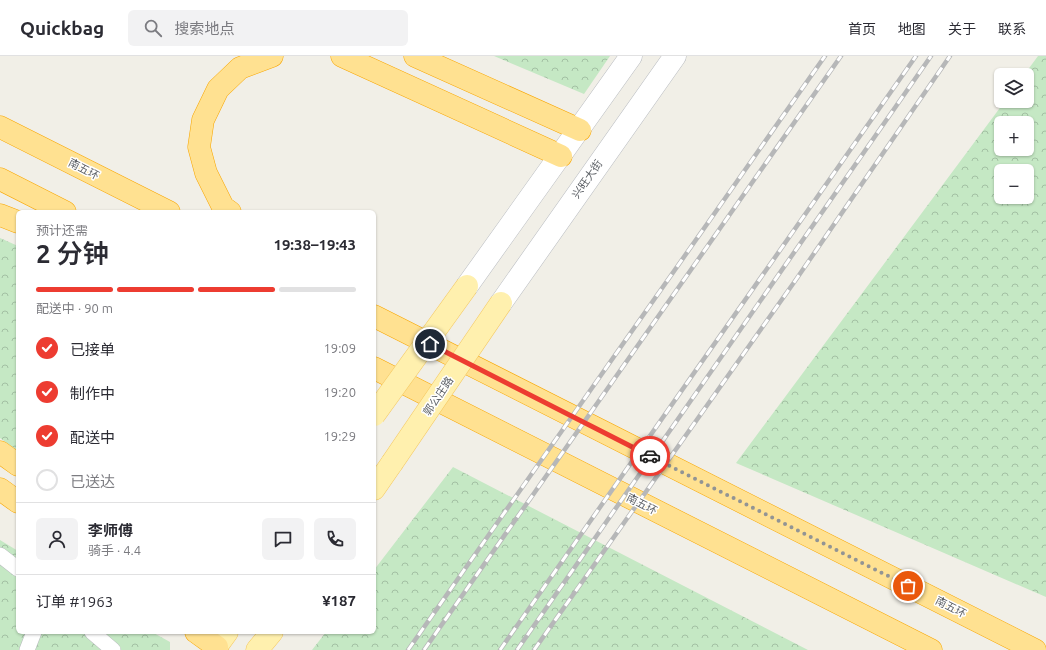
<!DOCTYPE html>
<html lang="zh">
<meta charset="utf-8">
<style>
body{margin:0;font-family:Ubuntu,"Noto Sans SC",sans-serif;background:#f2f2f3;color:#2b2b33;height:100vh;display:flex;flex-direction:column;font-size:15px;white-space:nowrap}
*{box-sizing:border-box;margin:0}
p{font-size:13px;color:#7c7c81}
.icon{flex:none;width:22px;height:22px;fill:none;stroke:currentColor;stroke-width:2;stroke-linecap:round;stroke-linejoin:round}
.map{position:relative;flex:1;overflow:hidden}
.sheet{position:absolute;left:16px;top:154px;width:360px;height:424px;display:flex;flex-direction:column;background:#fff;border-radius:6px;box-shadow:0 1px 3px #0004}
.sheet>*{flex:none}
.buttons{position:absolute;left:994px;top:12px;display:grid;gap:8px}
.buttons a{display:grid;place-items:center;width:40px;height:40px;border-radius:6px;background:#fff;box-shadow:0 1px 3px #0004;font-size:20px}
.pin{position:absolute;display:grid;place-items:center;width:34px;height:34px;color:#fff;margin:-17px;border:2px solid #fff;border-radius:50%;box-shadow:0 1px 4px #0007}
.courier{position:absolute;display:grid;place-items:center;width:40px;height:40px;margin:-20px;border:3px solid #ed3c31;border-radius:50%;background:#fff;color:#222;box-shadow:0 1px 5px #0007}
.summary em{font-style:normal;font-weight:600}
.summary div{display:flex;flex-direction:column-reverse}
.summary{display:flex;align-items:center;justify-content:space-between;height:68px;padding:0 20px}
h1{font-size:26px;font-weight:600;line-height:30px}
.bar{display:grid;grid-template-columns:repeat(4,1fr);gap:6px 4px;align-content:center;height:48px;padding:0 20px}
.bar i{height:5px;border-radius:3px;background:#e1e1e2}
.bar .selected{background:#ed3c31}
.bar p{grid-column:span 4}
.line{display:flex;align-items:center;gap:10px;padding:0 20px;border-top:1px solid #e1e1e2}
.line div{flex:1}
.round{display:grid;place-items:center;flex:none;width:42px;height:42px;border-radius:6px;background:#f2f2f3}
ol{padding:0 20px;list-style:none}
li{display:flex;align-items:center;gap:12px;height:44px}
li p{margin-inline-start:auto}
li .icon{padding:4px;border-radius:50%;background:#ed3c31;color:#fff;stroke-width:4}
li:last-child{color:#7c7c81}
li i{width:22px;height:22px;border:2px solid #e1e1e2;border-radius:50%}
header{display:flex;align-items:center;gap:24px;box-sizing:border-box;height:56px;padding:0 20px;background:#fff;border-bottom:1px solid #e1e1e2}
header strong{font-size:19px}
nav{display:flex;gap:22px;margin-inline-start:auto;font-size:14px}
.search{width:280px;height:36px;background:#f2f2f3;display:flex;align-items:center;gap:10px;box-sizing:border-box;padding:0 14px;border-radius:6px;color:#7c7c81;font-size:15px}
.map>svg:first-child{display:block}
</style>
<header>
<strong>Quickbag</strong>
<div class="search"><svg class="icon" aria-label="search" viewBox="0 0 24 24"><circle cx="10" cy="10" r="6"/><path d="M15 15l6 6"/></svg>搜索地点</div>
<nav><a>首页</a><a>地图</a><a>关于</a><a>联系</a></nav>
</header>
<div class="map">
<svg width="1046" height="594" viewBox="0 0 1046 594">
<defs>
<pattern id="forest-crowns" width="20" height="18" patternUnits="userSpaceOnUse"><rect width="20" height="18" fill="#c5e8c4"/><path d="M2 6a3 3 0 1 1 6 0M12 15a3 3 0 1 1 6 0" fill="none" stroke="#a3c0a3"/></pattern>
</defs>
<rect width="100%" height="100%" fill="#f1efe7"/>
<g fill="url(#forest-crowns)" fill-rule="evenodd">
<polygon points="494,0 610,0 584,38"/>
<path d="M1038,0H1046V541L736,407L1005,45H1027V19H1024ZM1001,67H1027V93H1001ZM1001,115H1027V141H1001Z"/>
<polygon points="0,182 18,190 18,395 0,382"/>
<polygon points="453,411 808,594 312,594 326,576 374,576 374,514"/>
<polygon points="0,484 18,495 18,576 152,576 170,586 170,594 0,594"/>
</g>
<g fill="none" stroke-linecap="round" stroke-linejoin="round">
<g stroke="#b8babe" stroke-width="16">
<g id="minor">
<polyline points="0,499 18,513"/>
<polyline points="92,576 113,594"/>
<polyline points="27,594 34,576"/>
</g>
</g>
<g stroke="#b9bcc1" stroke-width="23">
<g id="secondary">
<polyline points="467,230 631,0"/>
<polyline points="501,247 675,0"/>
</g>
</g>
<g stroke="#f5c75d" stroke-width="23">
<g id="primary">
<polyline points="374,433 392,407"/>
<polyline points="214,594 227,576"/>
<polyline points="257,594 272,576"/>
</g>
</g>
<g stroke="#f8a600" stroke-width="23">
<g id="motorway">
<polyline points="342,0 561,100"/>
<polyline points="415,0 580,74"/>
<polyline points="0,71 169,156"/>
<polyline points="0,123 65,156"/>
<polyline points="230,156 223,151 206,117 199,91 203,64 218,33 240,12 272,0"/>
<polyline points="0,159 18,166"/>
<polyline points="374,260 1035,594"/>
<polyline points="374,312 931,594"/>
<polyline points="0,396 18,409"/>
<polyline points="0,433 18,446"/>
<polyline points="196,576 217,591"/>
</g>
</g>
<use href="#minor" stroke="#fff" stroke-width="15"/>
<use href="#secondary" stroke="#fff" stroke-width="22"/>
<use href="#primary" stroke="#fff0ae" stroke-width="22"/>
<use href="#motorway" stroke="#ffe191" stroke-width="22"/>
<g stroke="#b6b7b8" stroke-width="4.5">
<g id="rail">
<polyline points="408,594 825,0"/>
<polyline points="424,594 841,0"/>
<polyline points="500,594 916,0"/>
<polyline points="517,594 931,0"/>
<polyline points="534,594 795,225 950,0"/>
</g>
</g>
<use href="#rail" stroke="#fff" stroke-width="3" stroke-dasharray="9" stroke-linecap="butt"/>
<g stroke="#f5c75d" stroke-width="23" stroke-linecap="butt">
<g id="primary-bridge">
<polyline points="374,359 467,230"/>
<polyline points="392,407 501,247"/>
</g>
</g>
<use href="#primary-bridge" stroke="#fff0ae" stroke-width="22"/>
</g>
<g fill="none" stroke-linecap="round" stroke-linejoin="round">
<polyline stroke="#929494" stroke-width="4" stroke-dasharray="0 7.2" points="650,400 908,530"/>
<polyline stroke="#ed3c31" stroke-width="5" points="430,288 650,400"/>
</g>
<g text-anchor="middle" stroke-width="3" stroke-linejoin="round" paint-order="stroke">
<g font-size="11" fill="#5f6368" stroke="#fff">
<text transform="translate(84 113) rotate(27)" y="4">南五环</text>
<text transform="translate(587 123) rotate(-55)" y="4">兴旺大街</text>
<text transform="translate(438 340) rotate(-56)" y="4">郭公庄路</text>
<text transform="translate(642 448) rotate(27)" y="4">南五环</text>
<text transform="translate(951 551) rotate(27)" y="4">南五环</text>
</g>
</g>
</svg>
<div class="buttons">
<a><svg class="icon" aria-label="layers" viewBox="0 0 24 24"><path d="M12 4l9 5-9 5-9-5zM3 14l9 5 9-5"/></svg></a>
<a>+</a>
<a>−</a>
</div>
<div class="pin" style="left:908px;top:530px;background:#ea580c"><svg class="icon" aria-label="bag" viewBox="0 0 24 24"><path d="M5 8h14l-1 12H6zM9 8a3 3 0 0 1 6 0"/></svg></div>
<div class="pin" style="left:430px;top:288px;background:#1f2937"><svg class="icon" aria-label="home" viewBox="0 0 24 24"><path d="M3 11l9-7 9 7M6 9v11h12V9"/></svg></div>
<div class="courier" style="left:650px;top:400px"><svg class="icon" aria-label="car" viewBox="0 0 24 24"><path d="M5 17H2v-5l4-1 3-4h7l3 4 3 1v5h-3M9 17h6M6 11h13"/><circle cx="7" cy="17" r="2"/><circle cx="17" cy="17" r="2"/></svg></div>
<section class="sheet">
<div class="summary"><div><h1>2 分钟</h1><p>预计还需</p></div><em>19:38–19:43</em></div>
<div class="bar"><i class="selected"></i><i class="selected"></i><i class="selected"></i><i></i><p>配送中 · 90 m</p></div>
<ol>
<li><svg class="icon" aria-label="check" viewBox="0 0 24 24"><path d="M5 12l5 5 9-10"/></svg>已接单<p>19:09</p></li>
<li><svg class="icon" aria-label="check" viewBox="0 0 24 24"><path d="M5 12l5 5 9-10"/></svg>制作中<p>19:20</p></li>
<li><svg class="icon" aria-label="check" viewBox="0 0 24 24"><path d="M5 12l5 5 9-10"/></svg>配送中<p>19:29</p></li>
<li><i></i>已送达</li>
</ol>
<div class="line" style="height:72px"><a class="round"><svg class="icon" aria-label="person" viewBox="0 0 24 24"><circle cx="12" cy="8" r="4"/><path d="M4 21q1-7 8-7t8 7"/></svg></a><div><b>李师傅</b><p>骑手 · 4.4</p></div><a class="round"><svg class="icon" aria-label="chat" viewBox="0 0 24 24"><path d="M4 5h16v11H9l-5 4z"/></svg></a><a class="round"><svg class="icon" aria-label="phone" viewBox="0 0 24 24"><path d="M5 4h4l2 5-3 2q2 4 5 5l2-3 5 2v4C11 20 4 13 5 4z"/></svg></a></div>
<div class="line" style="height:52px"><div>订单 #1963</div><b>¥187</b></div>
</section>
</div>
